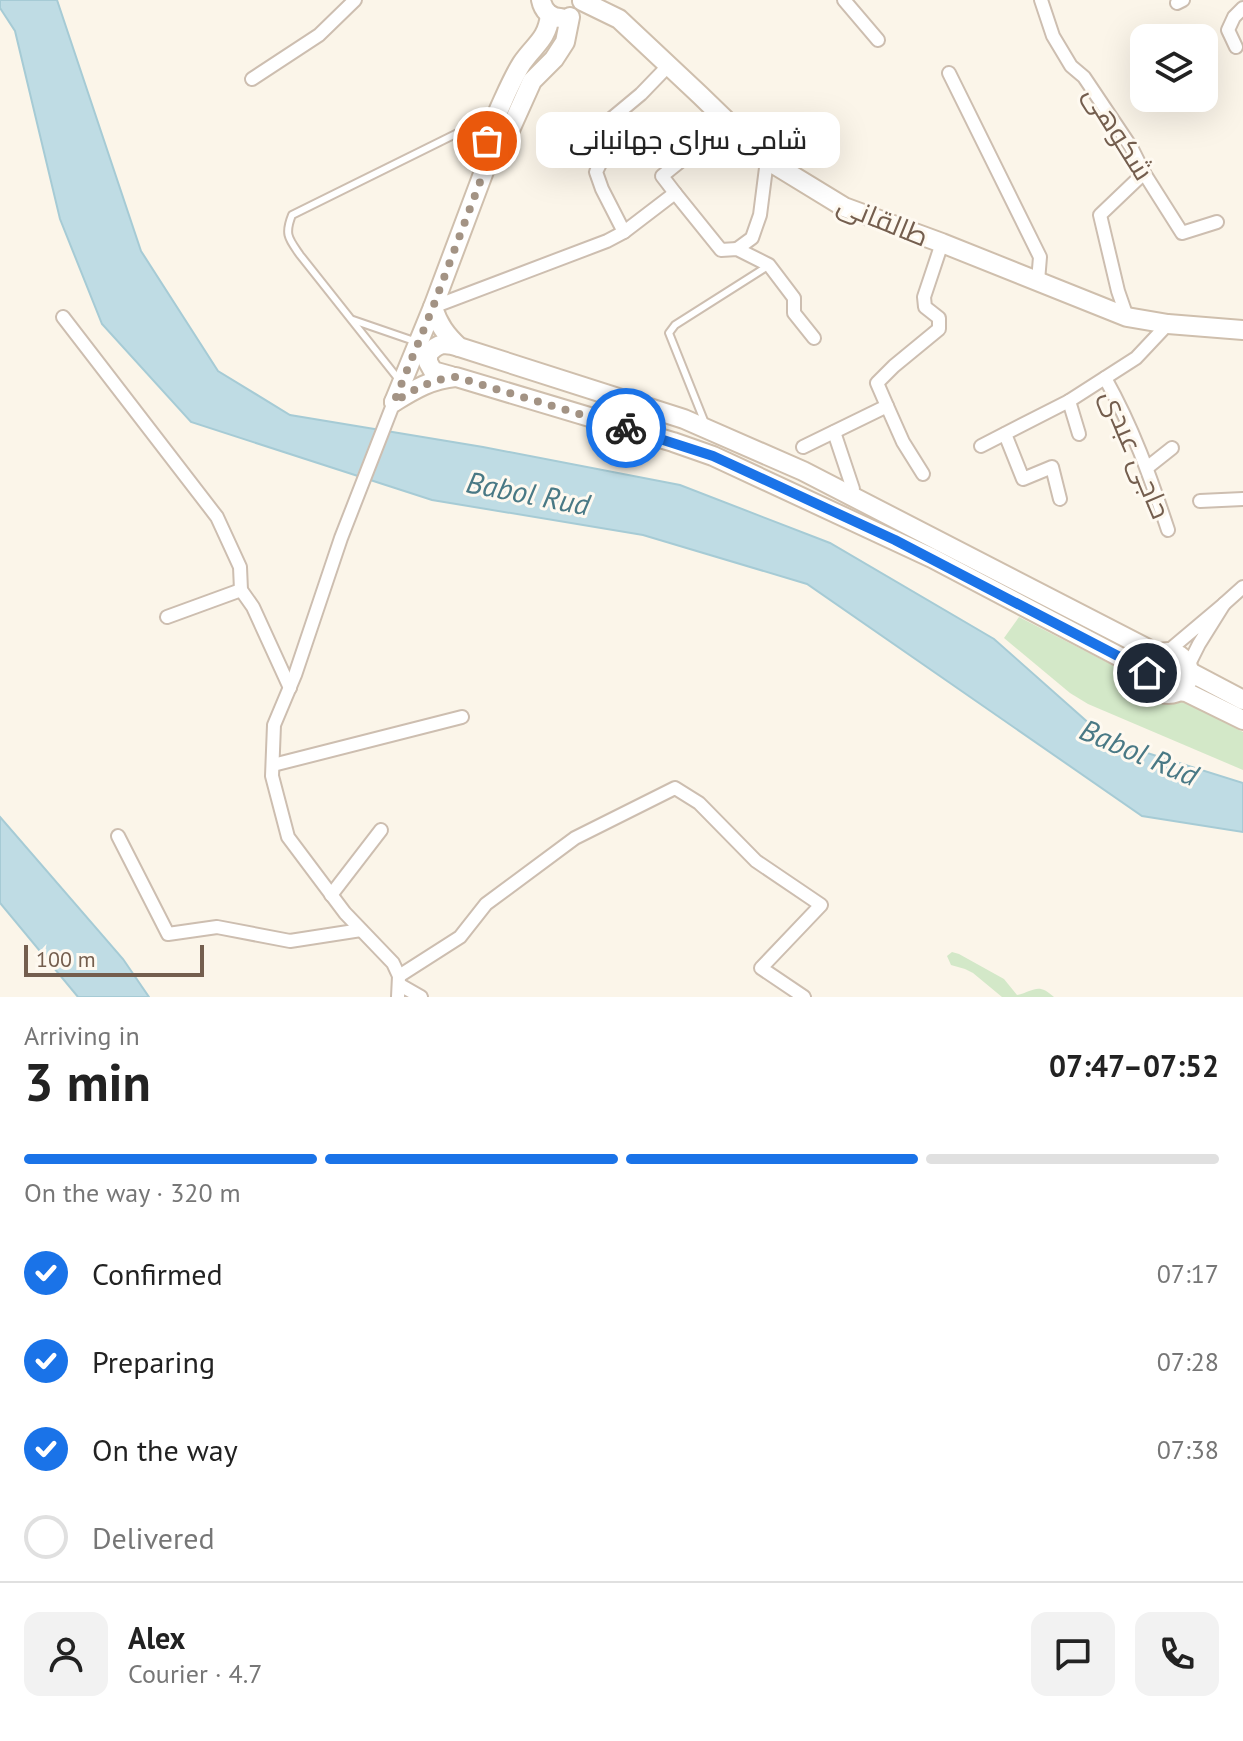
<!DOCTYPE html>
<meta charset="utf-8">
<style>
body{margin:0;font-family:"PT Sans",Cairo,sans-serif;background:#f2f2f2;color:#222;height:100vh;display:flex;flex-direction:column;font-size:30px;white-space:nowrap}
*{box-sizing:border-box;margin:0}
p{font-size:26px;color:#767676}
.icon{flex:none;width:44px;height:44px;fill:none;stroke:currentColor;stroke-width:2;stroke-linecap:round;stroke-linejoin:round}
.map{position:relative;height:997px;overflow:hidden}
.drawer{display:flex;flex-direction:column;background:#fff;flex:1}
.drawer>*{flex:none}
.buttons{position:absolute;left:1130px;top:24px;display:grid;gap:16px}
.buttons a{display:grid;place-items:center;width:88px;height:88px;border-radius:16px;background:#fff;box-shadow:0 8px 32px #0002;font-size:40px}
.scale{position:absolute;left:24px;bottom:20px;width:180px;box-sizing:border-box;padding-left:8px;border:4px solid #745e4e;border-top:0;font-size:22px;line-height:28px;white-space:nowrap;color:#745e4e;-webkit-text-stroke:6px #fef9f0;paint-order:stroke}
.pin{position:absolute;display:grid;place-items:center;width:68px;height:68px;color:#fff;margin:-34px;border:4px solid #fff;border-radius:50%;box-shadow:0 2px 8px #0007}
.courier{position:absolute;display:grid;place-items:center;width:80px;height:80px;margin:-40px;border:6px solid #1a73e8;border-radius:50%;background:#fff;color:#222;box-shadow:0 2px 10px #0007}
.bubble{position:absolute;height:56px;border-radius:16px;background:#fff;box-shadow:0 8px 32px #0002;font-size:26px;font-weight:600;line-height:56px;text-align:center}
.overview em{font-style:normal;font-weight:600}
.overview div{display:flex;flex-direction:column-reverse}
.overview{display:flex;align-items:center;justify-content:space-between;height:136px;padding:0 24px}
h1{font-size:52px;font-weight:600;line-height:60px}
.bar{display:grid;grid-template-columns:repeat(4,1fr);gap:12px 8px;align-content:center;height:96px;padding:0 24px}
.bar i{height:10px;border-radius:6px;background:#e0e0e0}
.bar .selected{background:#1a73e8}
.bar p{grid-column:span 4}
.line{display:flex;align-items:center;gap:20px;padding:0 24px;border-top:2px solid #e0e0e0}
.line div{flex:1}
.round{display:grid;place-items:center;flex:none;width:84px;height:84px;border-radius:16px;background:#f2f2f2}
ol{padding:0 24px;list-style:none}
li{display:flex;align-items:center;gap:24px;height:88px}
li p{margin-inline-start:auto}
li .icon{padding:8px;border-radius:50%;background:#1a73e8;color:#fff;stroke-width:4}
li:last-child{color:#767676}
li i{width:44px;height:44px;border:4px solid #e0e0e0;border-radius:50%}
.map>svg:first-child{display:block}
</style>
<div class="map">
<svg width="1243" height="997" viewBox="0 0 1243 997">
<rect width="100%" height="100%" fill="#fbf5e9"/>
<g fill="#d3e8c8">
<polygon points="1019,617 1243,732 1243,770 1088,704 1070,693 1004,638"/>
<path d="M952,952L959,954L1004,979L1017,995C1034,991 1038,982 1054,997H1002L973,973L965,969L951,965L947,956Z"/>
</g>
<g fill="#bfdce4" stroke="#a6cbd5" stroke-width="2">
<polygon points="0,0 57,0 141,251 218,371 290,415 483,447 680,485 830,543 994,639 1109,741 1243,783 1243,832 1142,816 807,584 643,535 432,500 191,422 102,324 60,219 15,31 0,8"/>
<polygon points="0,817 123,959 149,997 78,997 0,903"/>
</g>
<g fill="none" stroke-linecap="round" stroke-linejoin="round">
<g stroke="#cdbeb0" stroke-width="10">
<g id="service">
<polyline points="353,320 417,342"/>
<path d="M400,381L300,255C289,239 284,235 292,215L492,116"/>
<polyline points="705,423 669,333 675,325 768,266"/>
</g>
</g>
<g stroke="#cdbeb0" stroke-width="16">
<g id="minor">
<polyline points="844,0 878,40"/>
<polyline points="1041,0 1053,36 1071,66 1084,77 1131,147 1144,173 1182,233 1217,222"/>
<polyline points="1177,3 1183,0"/>
<polyline points="1236,47 1228,30 1234,17 1243,8"/>
<polyline points="949,73 1040,257 1038,281"/>
<polyline points="252,79 319,35 355,0"/>
<polyline points="675,193 662,176 683,159"/>
<path d="M624,232L602,189L596,172C606,151 611,147 605,124L641,94L668,66"/>
<polyline points="737,249 752,238 760,215 767,160"/>
<polyline points="433,307 607,241 624,232 675,193 721,250 737,249 769,265 794,298 794,313 814,338"/>
<polyline points="63,317 217,517 240,567 241,590 253,607 290,688"/>
<polyline points="1127,317 1118,291 1100,215 1144,173"/>
<path d="M1105,378C1133,428 1150,476 1168,530"/>
<polyline points="1069,401 1079,434"/>
<polyline points="394,402 341,538 295,675 274,725 272,776 288,837 345,913 393,963 399,976 398,997"/>
<polyline points="887,406 903,442 923,474"/>
<polyline points="834,432 853,489"/>
<polyline points="1005,434 1023,479 1052,467 1060,499"/>
<polyline points="981,446 1069,401 1136,358 1168,324"/>
<polyline points="803,447 887,406 877,383 894,366 939,329 939,318 925,307 924,297 942,243"/>
<polyline points="1148,467 1172,448"/>
<polyline points="1200,501 1243,499"/>
<polyline points="1224,604 1243,587"/>
<polyline points="167,617 241,590"/>
<polyline points="1167,652 1224,604 1199,644 1188,666"/>
<polyline points="273,765 462,717"/>
<polyline points="118,836 168,934 217,927 290,941 361,930"/>
<polyline points="331,895 381,830"/>
<polyline points="399,976 460,937 486,904 575,838 675,788 699,803 756,861 821,905 761,968 804,997"/>
<polyline points="400,985 421,997"/>
</g>
</g>
<g stroke="#cfbfad" stroke-width="22">
<g id="secondary">
<path d="M541,0C543,10 550,18 561,18"/>
<polyline points="582,1 619,19 700,95 767,160 844,207 942,243 1127,317 1168,324 1243,330"/>
<path d="M489,158C489,151 487,145 488,139C492,123 513,77 522,63C535,44 547,40 550,15"/>
<path d="M433,307C438,324 446,335 459,347L684,419L803,471L1158,654"/>
<path d="M451,376L433,371L428,362V354C438,343 444,342 459,347"/>
<path d="M394,402C415,389 432,379 456,377L673,442L713,456L932,558L1139,667L1147,673"/>
<polyline points="394,402 433,307 489,158 505,141 532,81 554,59 565,42 570,17"/>
<circle cx="1168" cy="673" r="21"/>
<polyline points="1190,672 1243,700"/>
<polyline points="1179,691 1186,692 1243,720"/>
</g>
</g>
<use href="#service" stroke="#fff" stroke-width="6"/>
<use href="#minor" stroke="#fff" stroke-width="12"/>
<use href="#secondary" stroke="#fff" stroke-width="18"/>
</g>
<g fill="none" stroke-linecap="round" stroke-linejoin="round">
<path stroke="#a39384" stroke-width="8" stroke-dasharray="0 14.4" d="M487,141L489,158L433,307L394,402C415,389 432,379 456,377L626,428"/>
<polyline stroke="#1a73e8" stroke-width="10" points="626,428 713,456 895,540 1139,667 1147,673"/>
</g>
<g text-anchor="middle" stroke-width="6" stroke-linejoin="round" paint-order="stroke">
<g font-size="28" fill="#745e4e" stroke="#fef9f0">
<text transform="translate(1119 133) rotate(58)" y="10">شکوهی</text>
<text transform="translate(883 220) rotate(22)" y="10">طالقانی</text>
<text transform="translate(1136 454) rotate(67)" y="10">حاجی عبدی</text>
</g>
<g font-size="30" font-style="italic" fill="#497985" stroke="#fef9f0">
<text transform="translate(528 494) rotate(11)" y="10">Babol Rud</text>
<text transform="translate(1139 753) rotate(23)" y="10">Babol Rud</text>
</g>
</g>
</svg>
<div class="buttons">
<a><svg class="icon" aria-label="layers" viewBox="0 0 24 24"><path d="M12 4l9 5-9 5-9-5zM3 14l9 5 9-5"/></svg></a>
</div>
<div class="scale">100 m</div>
<div class="pin" style="left:487px;top:141px;background:#ea580c"><svg class="icon" aria-label="bag" viewBox="0 0 24 24"><path d="M5 8h14l-1 12H6zM9 8a3 3 0 0 1 6 0"/></svg></div>
<div class="pin" style="left:1147px;top:673px;background:#1f2937"><svg class="icon" aria-label="home" viewBox="0 0 24 24"><path d="M3 11l9-7 9 7M6 9v11h12V9"/></svg></div>
<div class="courier" style="left:626px;top:428px"><svg class="icon" aria-label="bike" viewBox="0 0 24 24"><circle cx="6" cy="16" r="4"/><circle cx="18" cy="16" r="4"/><path d="M6 16l4-8h5l3 8M10 8l3 8H6M13 5h3"/></svg></div>
<div class="bubble" style="left:536px;top:112px;width:304px">شامی سرای جهانبانی</div>
</div>
<section class="drawer">
<div class="overview"><div><h1>3 min</h1><p>Arriving in</p></div><em>07:47–07:52</em></div>
<div class="bar"><i class="selected"></i><i class="selected"></i><i class="selected"></i><i></i><p>On the way · 320 m</p></div>
<ol>
<li><svg class="icon" aria-label="check" viewBox="0 0 24 24"><path d="M5 12l5 5 9-10"/></svg>Confirmed<p>07:17</p></li>
<li><svg class="icon" aria-label="check" viewBox="0 0 24 24"><path d="M5 12l5 5 9-10"/></svg>Preparing<p>07:28</p></li>
<li><svg class="icon" aria-label="check" viewBox="0 0 24 24"><path d="M5 12l5 5 9-10"/></svg>On the way<p>07:38</p></li>
<li><i></i>Delivered</li>
</ol>
<div class="line" style="height:144px"><a class="round"><svg class="icon" aria-label="person" viewBox="0 0 24 24"><circle cx="12" cy="8" r="4"/><path d="M4 21q1-7 8-7t8 7"/></svg></a><div><b>Alex</b><p>Courier · 4.7</p></div><a class="round"><svg class="icon" aria-label="chat" viewBox="0 0 24 24"><path d="M4 5h16v11H9l-5 4z"/></svg></a><a class="round"><svg class="icon" aria-label="phone" viewBox="0 0 24 24"><path d="M5 4h4l2 5-3 2q2 4 5 5l2-3 5 2v4C11 20 4 13 5 4z"/></svg></a></div>
</section>
